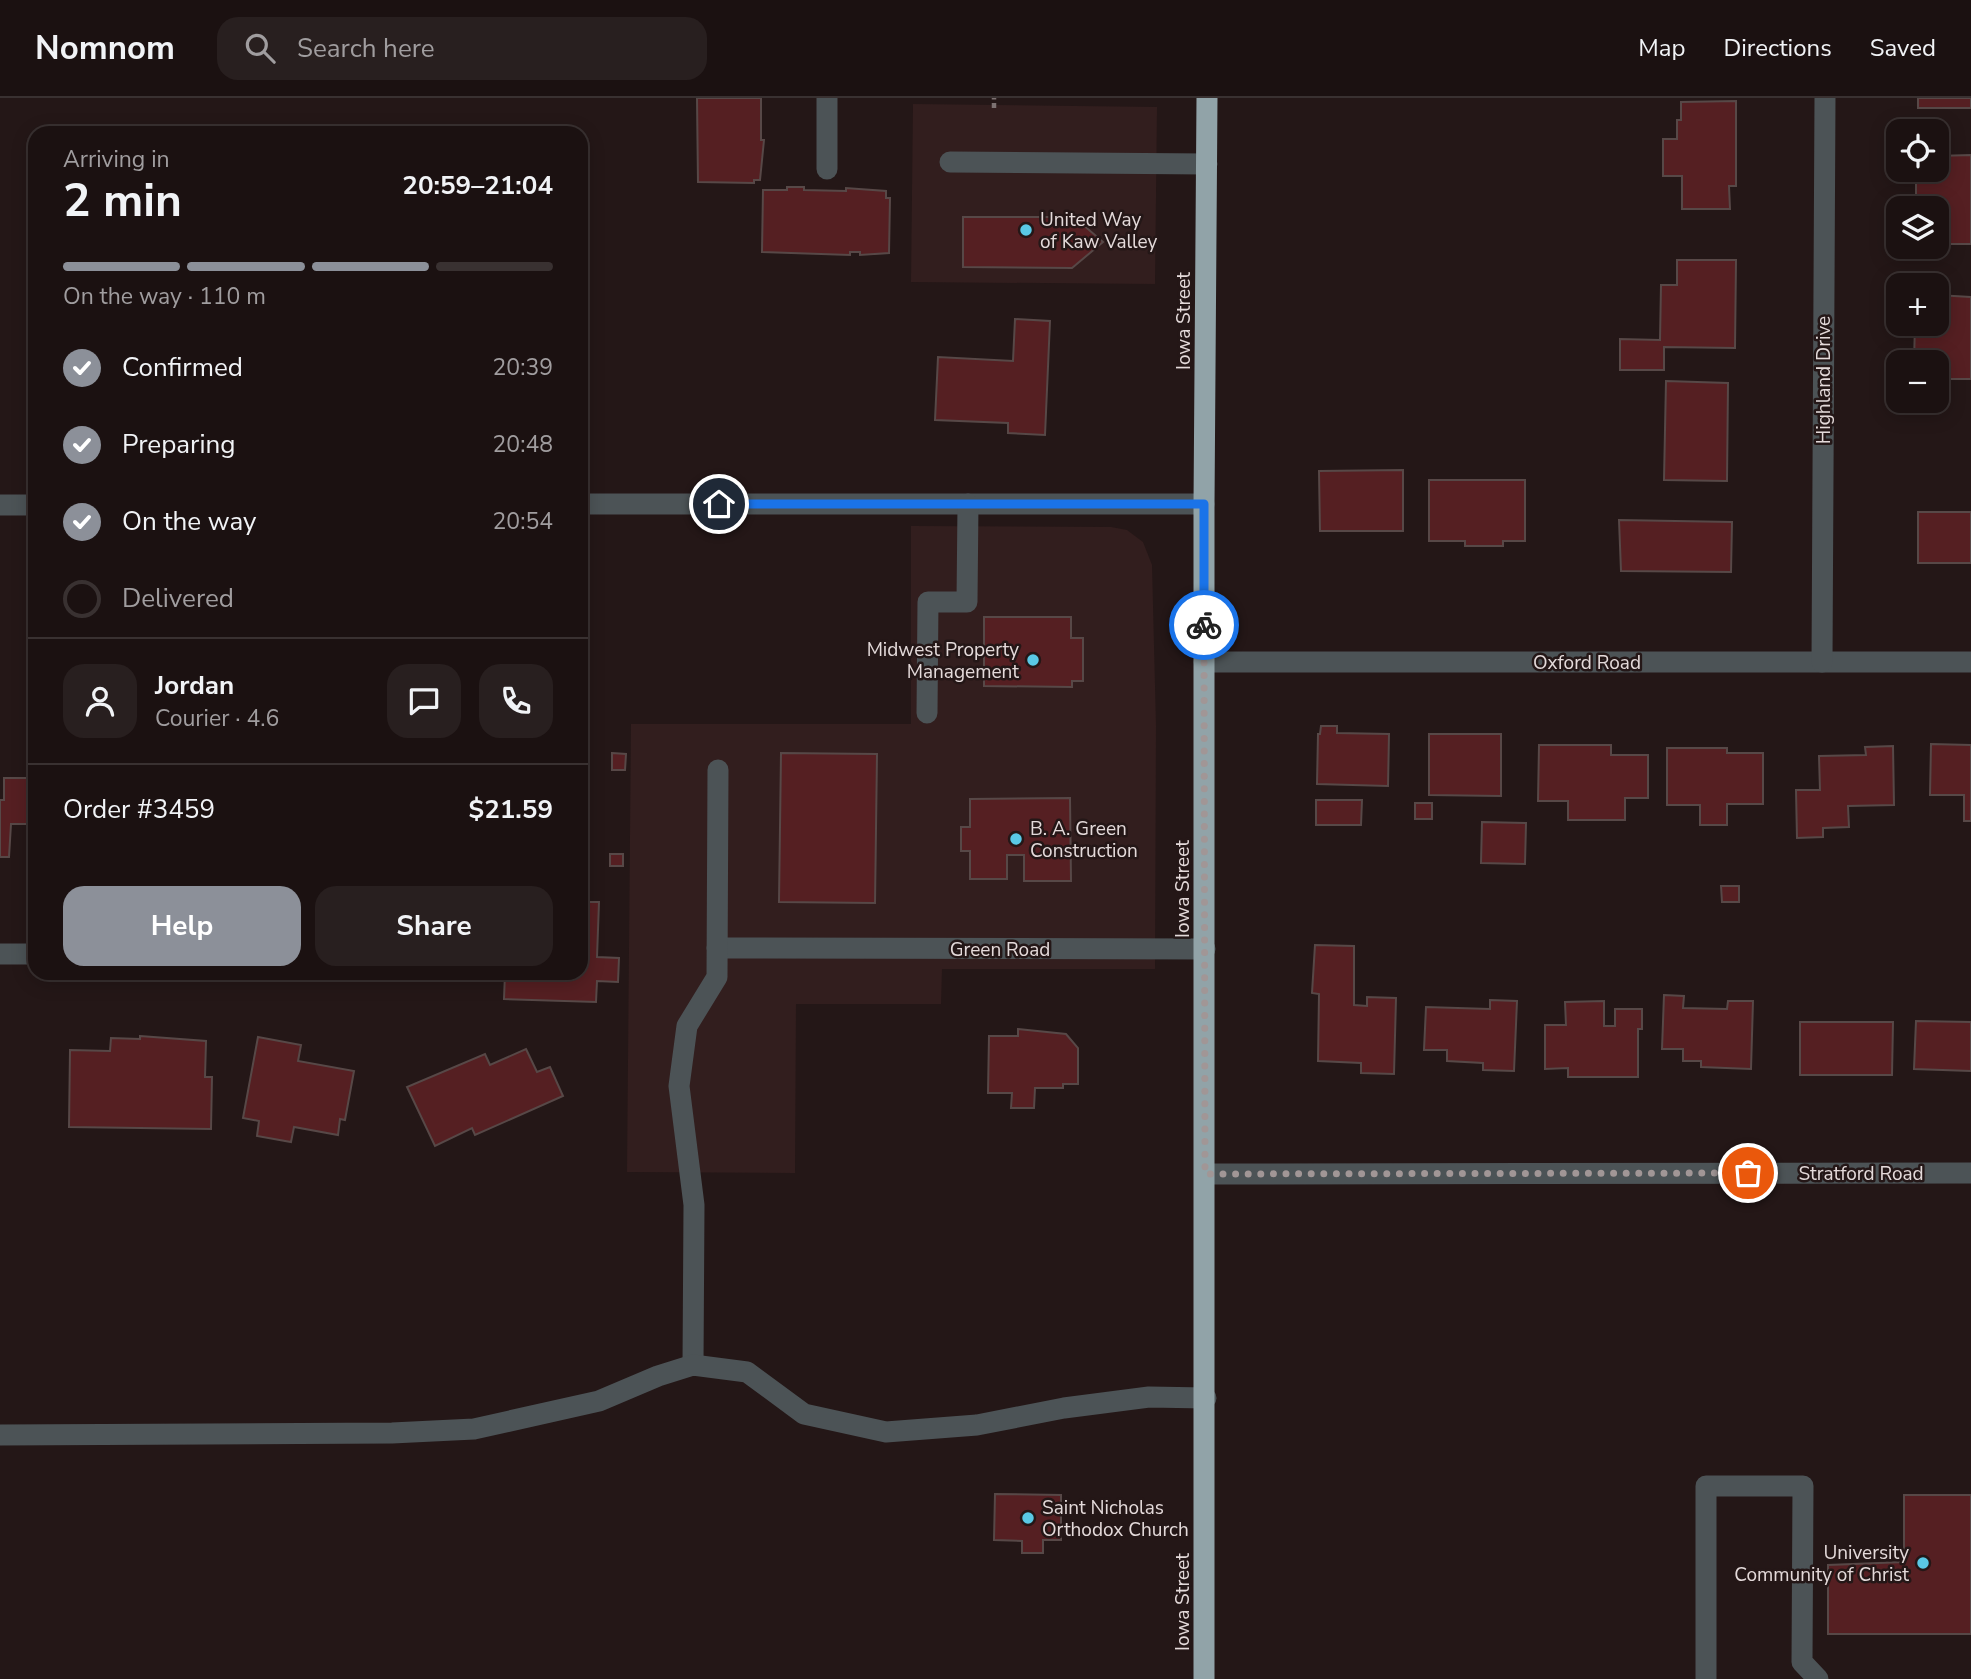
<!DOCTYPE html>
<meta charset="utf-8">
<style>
body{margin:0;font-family:"Nunito Sans",sans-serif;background:#281f1f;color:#f1f3f6;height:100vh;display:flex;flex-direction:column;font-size:26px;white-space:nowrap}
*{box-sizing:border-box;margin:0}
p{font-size:23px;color:#a09d9f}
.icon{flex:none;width:38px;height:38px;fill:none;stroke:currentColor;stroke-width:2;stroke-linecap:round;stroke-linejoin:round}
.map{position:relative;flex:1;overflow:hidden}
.side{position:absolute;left:28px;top:28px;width:560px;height:854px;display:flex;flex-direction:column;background:#1b1111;border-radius:21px;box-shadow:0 4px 18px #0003,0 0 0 2px #393131}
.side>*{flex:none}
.tools{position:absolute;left:1886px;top:21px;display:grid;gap:14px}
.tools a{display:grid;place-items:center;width:63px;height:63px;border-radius:14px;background:#1b1111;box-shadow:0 4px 18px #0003,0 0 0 2px #393131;font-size:35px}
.pin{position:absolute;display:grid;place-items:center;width:60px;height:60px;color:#fff;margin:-30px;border:4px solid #fff;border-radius:50%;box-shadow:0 2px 7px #0007}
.courier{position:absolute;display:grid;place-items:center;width:70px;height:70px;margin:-35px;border:5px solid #1a73e8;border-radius:50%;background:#fff;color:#222;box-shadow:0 2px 9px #0007}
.summary em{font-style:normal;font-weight:700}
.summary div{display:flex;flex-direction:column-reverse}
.summary{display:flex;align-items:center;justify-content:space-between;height:119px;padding:0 35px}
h1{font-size:46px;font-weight:700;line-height:52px}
.bar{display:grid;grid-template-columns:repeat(4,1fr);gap:10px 7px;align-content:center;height:84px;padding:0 35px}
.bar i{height:9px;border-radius:5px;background:#393131}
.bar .on{background:#8c9099}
.bar p{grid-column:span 4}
.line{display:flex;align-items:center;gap:18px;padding:0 35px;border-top:2px solid #393131}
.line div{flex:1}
.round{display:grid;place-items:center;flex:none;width:74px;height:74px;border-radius:21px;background:#281f1f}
ol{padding:0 35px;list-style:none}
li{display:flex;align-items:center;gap:21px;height:77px}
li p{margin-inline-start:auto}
li .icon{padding:7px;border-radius:50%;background:#8c9099;color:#fff;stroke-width:4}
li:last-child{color:#a09d9f}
li i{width:38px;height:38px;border:4px solid #393131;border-radius:50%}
.button{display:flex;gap:14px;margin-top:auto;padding:14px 35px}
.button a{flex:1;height:80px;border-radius:21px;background:#8c9099;color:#fff;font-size:28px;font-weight:700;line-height:80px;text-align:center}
.button a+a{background:#281f1f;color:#f1f3f6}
header{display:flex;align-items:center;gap:42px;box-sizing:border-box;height:98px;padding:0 35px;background:#1b1111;border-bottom:2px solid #393131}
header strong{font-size:33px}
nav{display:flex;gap:38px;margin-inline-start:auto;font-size:24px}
.search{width:490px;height:63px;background:#281f1f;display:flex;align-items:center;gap:18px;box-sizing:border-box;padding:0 24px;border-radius:21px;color:#a09d9f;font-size:26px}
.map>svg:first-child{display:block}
</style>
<header>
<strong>Nomnom</strong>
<div class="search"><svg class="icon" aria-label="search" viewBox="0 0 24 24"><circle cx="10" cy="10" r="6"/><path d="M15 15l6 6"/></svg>Search here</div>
<nav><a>Map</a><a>Directions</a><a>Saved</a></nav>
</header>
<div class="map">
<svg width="1971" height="1581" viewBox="0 0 1971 1581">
<rect width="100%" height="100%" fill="#241717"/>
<g fill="#321e1e">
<polygon points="913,6 1157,9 1155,186 911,184"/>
<polygon points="911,428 1111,429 1127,432 1143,444 1152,467 1156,628 1155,871 942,871 941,906 796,906 795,1075 627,1074 631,626 911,626"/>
</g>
<g fill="#551f22" stroke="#574847" stroke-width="2">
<polygon points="697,0 761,0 761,42 764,42 760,82 754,82 754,85 698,84"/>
<rect x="1918" y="0" width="53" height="10"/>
<polygon points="1736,3 1736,88 1729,88 1730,111 1682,111 1682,78 1663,78 1663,41 1677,41 1677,22 1681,22 1681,4"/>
<polygon points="1971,57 1971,146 1937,146 1937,110 1916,110 1916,72 1937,72 1937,58"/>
<polygon points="787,89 804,89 804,92 846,93 846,90 886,93 886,100 890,100 889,155 860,157 860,154 850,154 850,157 762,154 763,92 787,92"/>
<polygon points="963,119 1074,119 1103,144 1072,170 963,169"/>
<polygon points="1677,162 1736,162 1735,250 1664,249 1664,272 1620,272 1620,241 1660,242 1661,187 1677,187"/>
<polygon points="1937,197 1971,199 1971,281 1937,281 1937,264 1914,264 1915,226 1937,226"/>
<polygon points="1015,221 1050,223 1045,337 1008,335 1008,325 935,322 938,259 1013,263"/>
<polygon points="1666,283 1728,285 1727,383 1664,382"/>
<polygon points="1403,372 1403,433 1320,433 1319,373"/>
<polygon points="1429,382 1525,382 1525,443 1503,443 1503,448 1465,448 1465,443 1429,443"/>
<rect x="1918" y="414" width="53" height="51"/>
<polygon points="1619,422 1732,424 1731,474 1621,473"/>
<polygon points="984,519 1071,519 1071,540 1083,540 1083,583 1072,583 1072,589 984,588"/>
<polygon points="1321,628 1337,628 1337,635 1389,636 1388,688 1317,686 1318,636 1320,636"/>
<polygon points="1429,636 1501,636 1501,698 1429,697"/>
<polygon points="1931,646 1971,647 1971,723 1964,723 1964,697 1930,697"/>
<polygon points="1539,647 1611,647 1611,657 1648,657 1648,700 1625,700 1625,722 1568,722 1568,703 1538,703"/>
<polygon points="1893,648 1894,707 1848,708 1849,729 1823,730 1823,739 1797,740 1796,692 1820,692 1819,658 1866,657 1865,649"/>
<polygon points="1667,650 1727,650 1727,655 1763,655 1763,706 1727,706 1727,727 1700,727 1700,707 1667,707"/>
<polygon points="612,655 626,656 625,672 612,672"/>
<polygon points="781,655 877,656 875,805 779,804"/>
<polygon points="4,680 35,680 35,726 11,726 9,759 0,759 0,702 4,702"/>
<polygon points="1070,700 1071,783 1024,783 1024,757 1007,757 1007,781 970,781 970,753 961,753 961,729 970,729 970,701"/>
<polygon points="1316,702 1362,702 1361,727 1316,727"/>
<rect x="1415" y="705" width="17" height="16"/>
<polygon points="1482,724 1526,725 1525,766 1481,765"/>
<rect x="610" y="756" width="13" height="12"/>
<polygon points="1721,788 1739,788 1739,804 1722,804"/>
<polygon points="581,804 599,804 597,859 619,860 618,884 597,883 596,904 504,901 505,875 581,875"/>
<polygon points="1315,847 1354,848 1354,907 1367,908 1367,899 1396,900 1394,976 1361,975 1361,965 1318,963 1319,896 1312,895"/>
<polygon points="1664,897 1684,898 1683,910 1727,911 1728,903 1753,903 1751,971 1701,969 1701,963 1683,963 1683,951 1662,951"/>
<polygon points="1490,902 1517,903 1514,973 1483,972 1483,965 1447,963 1447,952 1424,952 1426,909 1490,911"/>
<polygon points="1604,903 1604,928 1615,928 1615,911 1642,911 1642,931 1638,931 1638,979 1568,979 1568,970 1545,971 1545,927 1566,927 1565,904"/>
<polygon points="1916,923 1971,924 1971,973 1914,971"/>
<polygon points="1800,924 1893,924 1892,977 1800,977"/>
<polygon points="1018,931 1066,936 1078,950 1078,986 1063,986 1063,990 1035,990 1034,1010 1011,1010 1012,995 988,995 989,938 1018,938"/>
<polygon points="140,938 206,943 205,979 212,979 211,1031 69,1029 70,952 110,953 111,940 140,941"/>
<polygon points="258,939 301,947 298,963 354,973 345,1022 340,1021 338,1037 294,1029 291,1044 257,1038 259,1023 243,1020"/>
<polygon points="526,951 537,974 550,969 563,998 475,1037 472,1030 435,1048 407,989 485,956 490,967"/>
<polygon points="995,1396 1061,1397 1061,1442 1043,1442 1043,1455 1022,1455 1022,1443 994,1442"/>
<polygon points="1904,1397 1971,1397 1971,1536 1828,1536 1828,1467 1904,1464"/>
</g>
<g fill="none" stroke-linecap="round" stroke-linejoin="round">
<polyline stroke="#7c7171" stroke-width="4.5" stroke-dasharray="5 3.5" stroke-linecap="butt" points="994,10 994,0"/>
<g stroke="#4c5356" stroke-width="21">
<polyline points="950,64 1207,66"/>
<polyline points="827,71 827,0"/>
<polyline points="581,406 1204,406"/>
<polyline points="0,407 35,407"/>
<polyline points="1204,564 1971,564"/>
<polyline points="1822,564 1825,0"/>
<polyline points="927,615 928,504 967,504 968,406"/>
<polyline points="717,850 1205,851"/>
<polyline points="0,856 35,856"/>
<polyline points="1205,1076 1971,1075"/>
<polyline points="693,1267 694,1107 679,988 687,928 717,879 718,672"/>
<polyline points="0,1337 392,1335 474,1331 599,1303 658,1278 693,1267 747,1274 804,1316 886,1334 977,1327 1064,1310 1149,1299 1206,1300"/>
<polyline points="1706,1581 1706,1388 1803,1388 1802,1564 1818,1581"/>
</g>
<polyline stroke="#91a3a8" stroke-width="21" points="1204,1581 1204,406 1207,0"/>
</g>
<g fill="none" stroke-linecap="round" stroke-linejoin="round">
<polyline stroke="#a19696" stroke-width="7" stroke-dasharray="0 12.6" points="1204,527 1205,1076 1748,1075"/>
<polyline stroke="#1a73e8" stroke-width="9" points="719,406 1204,406 1204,527"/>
</g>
<g fill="#5ac8e5" stroke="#241717" stroke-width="2.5">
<circle cx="1026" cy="132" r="7"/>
<circle cx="1033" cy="562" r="7"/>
<circle cx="1016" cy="741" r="7"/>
<circle cx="1028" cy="1420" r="7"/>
<circle cx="1923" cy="1465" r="7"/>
</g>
<g text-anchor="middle" stroke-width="5" stroke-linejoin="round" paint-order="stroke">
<g font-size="19" fill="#e4dada" stroke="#241717" text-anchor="start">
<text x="1040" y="128">United Way<tspan x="1040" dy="22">of Kaw Valley</tspan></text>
<text x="1019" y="558" text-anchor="end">Midwest Property<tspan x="1019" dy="22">Management</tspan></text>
<text x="1030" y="737">B. A. Green<tspan x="1030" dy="22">Construction</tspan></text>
<text x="1042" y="1416">Saint Nicholas<tspan x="1042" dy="22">Orthodox Church</tspan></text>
<text x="1909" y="1461" text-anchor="end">University<tspan x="1909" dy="22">Community of Christ</tspan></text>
</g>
<g font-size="19" fill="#e4dada" stroke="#241717">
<text transform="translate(1183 223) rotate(-90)" y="7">Iowa Street</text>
<text transform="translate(1823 282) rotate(-90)" y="7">Highland Drive</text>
<text x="1587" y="571">Oxford Road</text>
<text transform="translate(1182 791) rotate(-90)" y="7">Iowa Street</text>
<text x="1000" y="858">Green Road</text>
<text x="1861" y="1082">Stratford Road</text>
<text transform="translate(1182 1504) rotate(-90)" y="7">Iowa Street</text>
</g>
</g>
</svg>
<div class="tools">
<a><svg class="icon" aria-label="locate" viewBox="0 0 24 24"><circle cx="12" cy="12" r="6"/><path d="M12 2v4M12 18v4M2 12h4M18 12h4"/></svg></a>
<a><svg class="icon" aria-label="layers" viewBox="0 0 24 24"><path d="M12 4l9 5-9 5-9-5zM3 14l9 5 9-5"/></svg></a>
<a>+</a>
<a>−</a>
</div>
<div class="pin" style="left:1748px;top:1075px;background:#ea580c"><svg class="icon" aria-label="bag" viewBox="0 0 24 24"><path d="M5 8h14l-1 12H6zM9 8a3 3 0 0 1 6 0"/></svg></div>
<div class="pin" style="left:719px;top:406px;background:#1f2937"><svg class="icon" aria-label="home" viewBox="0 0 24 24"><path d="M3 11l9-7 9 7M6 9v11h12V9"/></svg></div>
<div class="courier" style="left:1204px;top:527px"><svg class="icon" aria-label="bike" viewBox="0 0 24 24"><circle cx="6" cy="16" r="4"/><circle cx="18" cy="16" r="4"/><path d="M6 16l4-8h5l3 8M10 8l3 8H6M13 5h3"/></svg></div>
<section class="side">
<div class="summary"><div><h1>2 min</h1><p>Arriving in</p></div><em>20:59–21:04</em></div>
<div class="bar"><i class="on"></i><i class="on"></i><i class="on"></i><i></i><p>On the way · 110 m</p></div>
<ol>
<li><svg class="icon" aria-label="check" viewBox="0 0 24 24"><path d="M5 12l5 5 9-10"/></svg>Confirmed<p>20:39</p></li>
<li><svg class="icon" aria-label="check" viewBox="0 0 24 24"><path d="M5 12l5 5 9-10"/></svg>Preparing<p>20:48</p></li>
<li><svg class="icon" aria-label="check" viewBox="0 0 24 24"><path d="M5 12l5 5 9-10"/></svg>On the way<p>20:54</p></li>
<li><i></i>Delivered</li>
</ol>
<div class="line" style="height:126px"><a class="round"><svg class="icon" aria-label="person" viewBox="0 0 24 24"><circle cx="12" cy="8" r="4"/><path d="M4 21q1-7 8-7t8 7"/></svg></a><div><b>Jordan</b><p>Courier · 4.6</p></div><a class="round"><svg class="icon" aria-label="chat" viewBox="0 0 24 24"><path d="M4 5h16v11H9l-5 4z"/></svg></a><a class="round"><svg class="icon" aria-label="phone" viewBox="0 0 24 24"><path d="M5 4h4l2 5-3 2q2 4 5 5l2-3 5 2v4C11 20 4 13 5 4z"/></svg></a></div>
<div class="line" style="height:91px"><div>Order #3459</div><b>$21.59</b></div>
<div class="button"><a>Help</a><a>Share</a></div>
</section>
</div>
